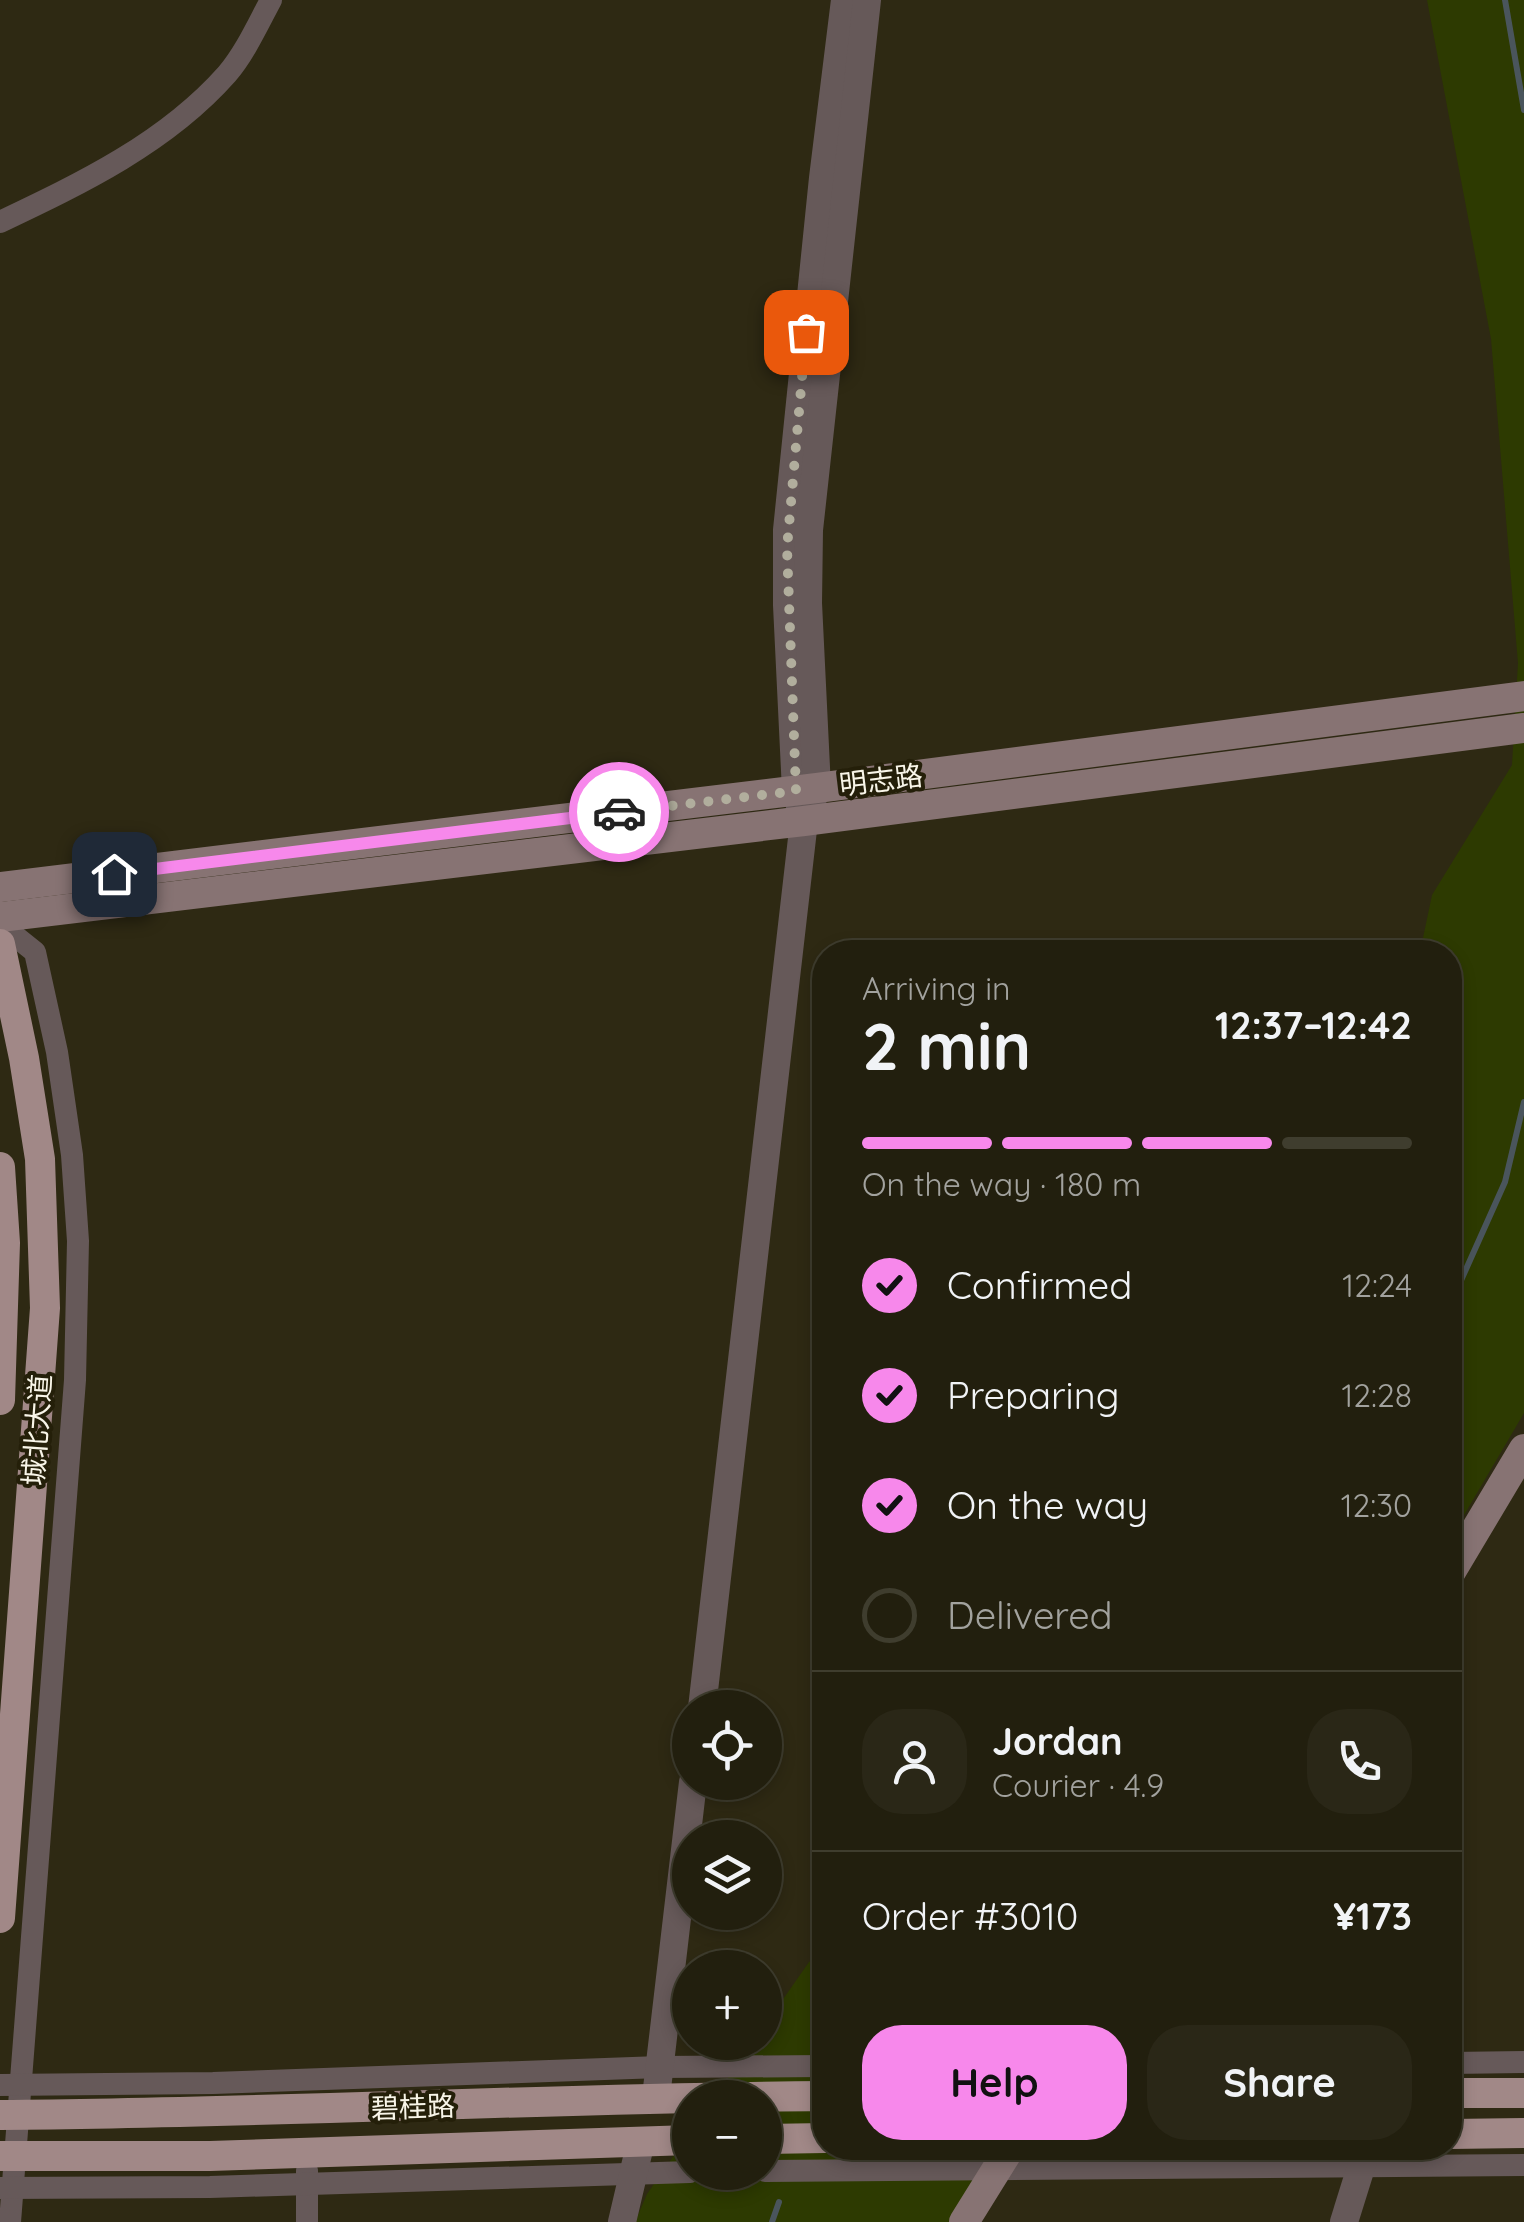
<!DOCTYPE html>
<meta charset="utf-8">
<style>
body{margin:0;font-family:Quicksand,"Noto Sans SC",sans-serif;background:#2a2717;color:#f1f3f6;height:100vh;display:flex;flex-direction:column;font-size:38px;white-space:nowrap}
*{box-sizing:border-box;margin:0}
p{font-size:32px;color:#a2a29e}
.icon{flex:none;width:55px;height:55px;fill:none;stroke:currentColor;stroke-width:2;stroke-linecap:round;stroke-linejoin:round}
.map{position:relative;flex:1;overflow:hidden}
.details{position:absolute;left:812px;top:940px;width:650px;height:1220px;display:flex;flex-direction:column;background:#221f0e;border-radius:40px;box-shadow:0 5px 15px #0003,0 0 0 2px #3f3d2e}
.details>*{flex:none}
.buttons{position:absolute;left:672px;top:1690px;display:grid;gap:20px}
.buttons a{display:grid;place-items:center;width:110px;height:110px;border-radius:50%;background:#221f0e;box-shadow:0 5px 15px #0003,0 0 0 2px #3f3d2e;font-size:50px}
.pin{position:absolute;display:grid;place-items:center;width:85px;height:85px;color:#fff;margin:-42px;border-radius:20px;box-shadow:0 5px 15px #0006}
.courier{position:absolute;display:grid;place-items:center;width:100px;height:100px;margin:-50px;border:8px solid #f788eb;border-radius:50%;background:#fff;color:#222;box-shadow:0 2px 12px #0007}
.overview em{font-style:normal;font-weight:700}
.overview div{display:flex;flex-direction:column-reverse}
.overview{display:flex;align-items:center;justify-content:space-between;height:170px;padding:0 50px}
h1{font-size:65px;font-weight:700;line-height:75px}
.bar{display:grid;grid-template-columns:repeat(4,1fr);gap:15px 10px;align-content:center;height:120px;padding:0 50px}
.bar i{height:12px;border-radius:8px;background:#3f3d2e}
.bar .active{background:#f788eb}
.bar p{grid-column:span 4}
.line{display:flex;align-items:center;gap:25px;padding:0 50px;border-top:2px solid #3f3d2e}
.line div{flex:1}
.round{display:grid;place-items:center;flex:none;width:105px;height:105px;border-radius:40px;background:#2a2717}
ol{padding:0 50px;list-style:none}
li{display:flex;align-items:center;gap:30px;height:110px}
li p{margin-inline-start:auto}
li .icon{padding:10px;border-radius:50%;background:#f788eb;color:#111;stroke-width:4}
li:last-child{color:#a2a29e}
li i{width:55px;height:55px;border:5px solid #3f3d2e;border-radius:50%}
.button{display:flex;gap:20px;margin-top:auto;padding:20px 50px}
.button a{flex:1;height:115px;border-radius:40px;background:#f788eb;color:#111;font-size:40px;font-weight:700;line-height:115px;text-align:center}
.button a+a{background:#2a2717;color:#f1f3f6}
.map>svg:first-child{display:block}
</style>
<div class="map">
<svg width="1524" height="2222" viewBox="0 0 1524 2222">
<rect width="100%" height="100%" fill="#2e2913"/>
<g fill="#2d3a01">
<polygon points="1427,0 1524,0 1524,1413 1450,1539 1450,952 1420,952 1432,895 1512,765 1518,663 1491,339"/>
<polygon points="825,1951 825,2148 1010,2148 952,2222 635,2222 647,2194 690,2132 690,2172 765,2172 765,2098 714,2097 753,2043 765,2042 765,2025 809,1962"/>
</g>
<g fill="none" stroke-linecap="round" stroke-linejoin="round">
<g stroke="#4a555c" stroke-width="6">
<polyline points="1505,0 1524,110"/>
<polyline points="1450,1305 1505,1182 1524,1102"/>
<polyline points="823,2027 825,2024"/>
<polyline points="772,2222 779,2202"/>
</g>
<g stroke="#665959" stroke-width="22">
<path d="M0,222C82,183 166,143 227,74C245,53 258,24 271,0"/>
<polyline points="0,924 35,952 57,1052 72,1155 78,1241 75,1380 10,2222"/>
<polyline points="1450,2063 1524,2062"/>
<polyline points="0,2085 213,2083 660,2067 825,2066"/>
<polyline points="307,2171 307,2222"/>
<polyline points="765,2171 1524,2165"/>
<polyline points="0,2188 210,2187 690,2172"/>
</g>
<g stroke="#665959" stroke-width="28">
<polyline points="801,810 796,791 787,605 787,530 823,178 845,0"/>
<polyline points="702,1708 804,821 817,788 808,603 809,530 867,0"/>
<polyline points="656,2097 693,1782"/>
<polyline points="622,2222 641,2141"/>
<polyline points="1344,2222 1367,2148"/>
</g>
<g stroke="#877373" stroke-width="30">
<polyline points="0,887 817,788 1524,696"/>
<polyline points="0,917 804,821 1524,728"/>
<polyline points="1450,1573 1524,1449"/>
<polyline points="964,2222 1010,2148"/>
</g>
<g stroke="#a18887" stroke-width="30">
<polyline points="0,944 24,1058 40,1159 45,1308 0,1918"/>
<polyline points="0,1167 5,1243 0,1400"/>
<polyline points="1450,2093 1524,2093"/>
<path d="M0,2115C275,2113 550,2098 825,2096"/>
<polyline points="1450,2134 1524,2133"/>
<polyline points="765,2139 825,2138"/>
<polyline points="0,2156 210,2156 690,2140"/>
</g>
</g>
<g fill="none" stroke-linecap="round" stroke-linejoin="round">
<polyline stroke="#b1ae9d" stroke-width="10" stroke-dasharray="0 18" points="619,812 796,791 787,548 806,332"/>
<polyline stroke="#f788eb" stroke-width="12" points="114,874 619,812"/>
</g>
<g text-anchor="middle" stroke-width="8" stroke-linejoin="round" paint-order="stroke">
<g font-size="28" fill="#f8f5e8" stroke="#241f09">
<text transform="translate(881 780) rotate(-7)" y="10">明志路</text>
<text transform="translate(37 1430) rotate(-86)" y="10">城北大道</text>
<text transform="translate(413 2107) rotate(-2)" y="10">碧桂路</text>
</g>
</g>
</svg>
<div class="buttons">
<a><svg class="icon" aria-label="locate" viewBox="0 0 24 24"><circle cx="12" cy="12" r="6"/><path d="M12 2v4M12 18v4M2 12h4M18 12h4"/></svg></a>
<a><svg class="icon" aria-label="layers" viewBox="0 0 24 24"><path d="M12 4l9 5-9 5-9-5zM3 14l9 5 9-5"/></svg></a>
<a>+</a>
<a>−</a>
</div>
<div class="pin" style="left:806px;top:332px;background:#ea580c"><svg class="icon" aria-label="bag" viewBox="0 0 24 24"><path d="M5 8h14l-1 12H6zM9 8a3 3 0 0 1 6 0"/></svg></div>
<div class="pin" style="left:114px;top:874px;background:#1f2937"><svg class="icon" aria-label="home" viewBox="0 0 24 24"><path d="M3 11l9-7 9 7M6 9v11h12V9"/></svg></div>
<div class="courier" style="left:619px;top:812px"><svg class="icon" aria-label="car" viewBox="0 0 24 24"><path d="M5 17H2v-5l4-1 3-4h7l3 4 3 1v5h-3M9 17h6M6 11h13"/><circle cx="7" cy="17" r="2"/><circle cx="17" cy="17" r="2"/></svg></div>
<section class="details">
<div class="overview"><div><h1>2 min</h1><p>Arriving in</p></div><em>12:37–12:42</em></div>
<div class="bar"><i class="active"></i><i class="active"></i><i class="active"></i><i></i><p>On the way · 180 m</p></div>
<ol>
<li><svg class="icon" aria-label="check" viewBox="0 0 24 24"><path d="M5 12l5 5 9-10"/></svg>Confirmed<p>12:24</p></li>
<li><svg class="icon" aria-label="check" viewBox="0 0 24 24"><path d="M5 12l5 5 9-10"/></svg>Preparing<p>12:28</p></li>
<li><svg class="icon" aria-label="check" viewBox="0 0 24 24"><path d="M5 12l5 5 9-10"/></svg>On the way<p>12:30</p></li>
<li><i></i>Delivered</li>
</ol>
<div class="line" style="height:180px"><a class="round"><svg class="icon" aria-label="person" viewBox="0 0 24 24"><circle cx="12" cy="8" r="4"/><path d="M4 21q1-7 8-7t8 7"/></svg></a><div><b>Jordan</b><p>Courier · 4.9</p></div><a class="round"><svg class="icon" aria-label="phone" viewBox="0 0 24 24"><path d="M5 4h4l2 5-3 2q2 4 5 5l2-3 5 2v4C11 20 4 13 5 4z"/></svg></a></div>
<div class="line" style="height:130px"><div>Order #3010</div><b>¥173</b></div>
<div class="button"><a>Help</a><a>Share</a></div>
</section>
</div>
